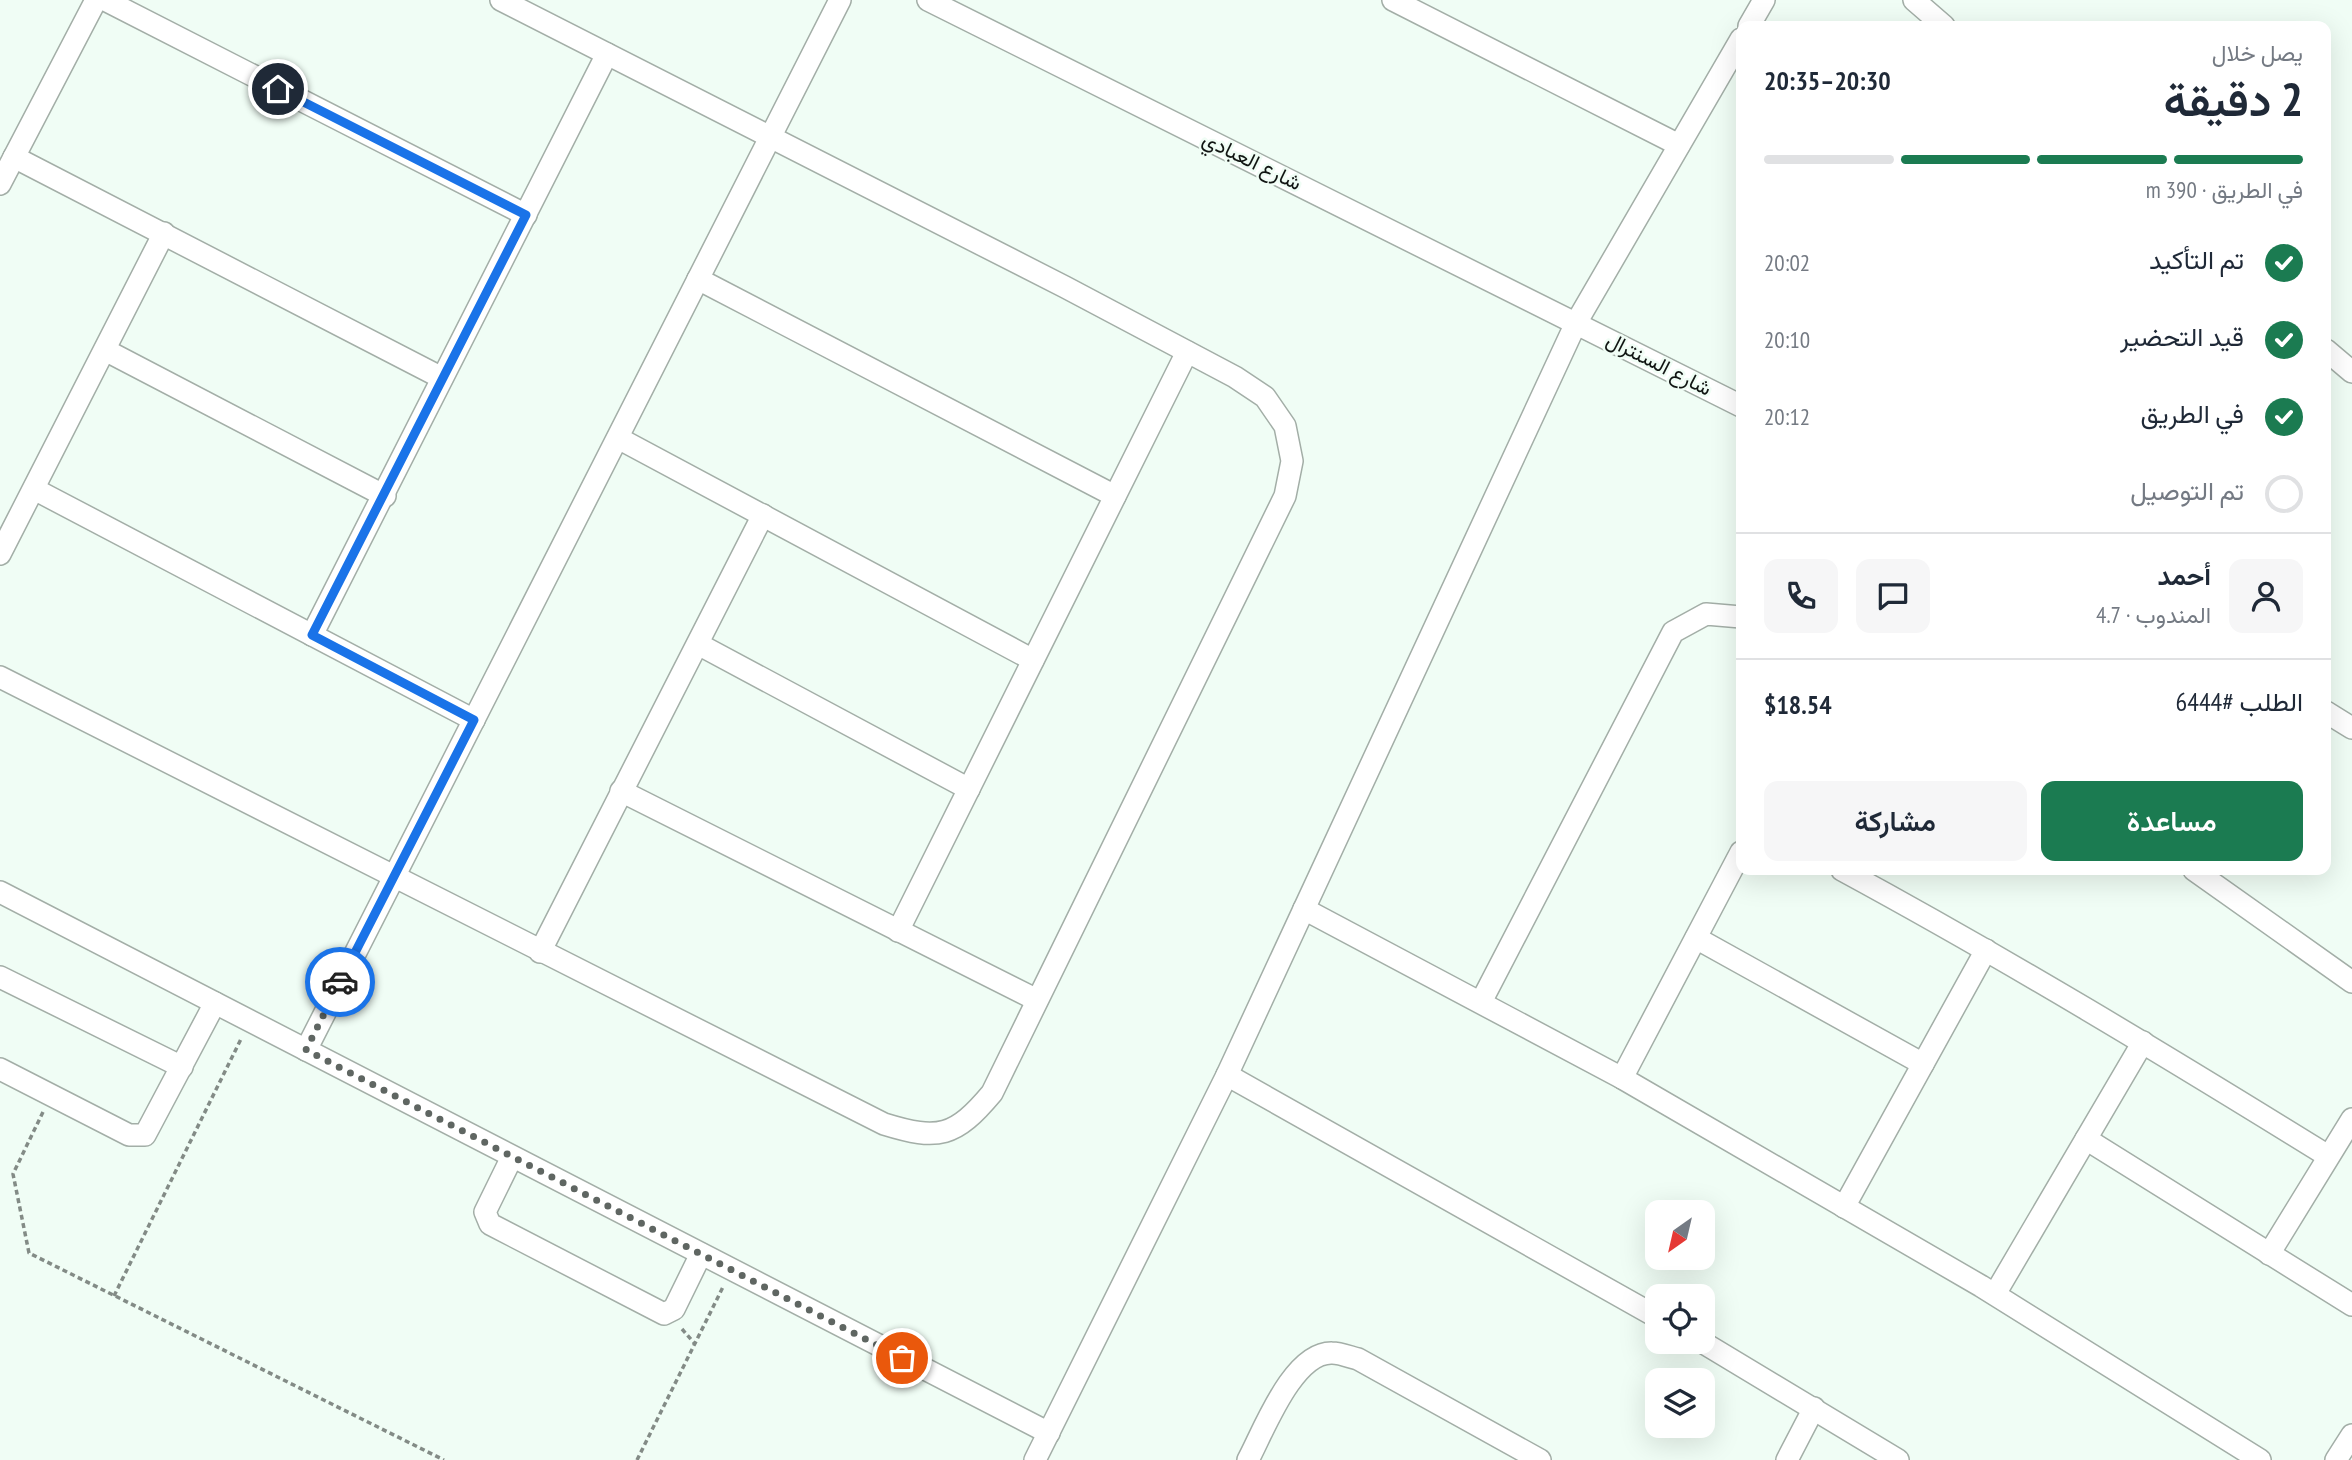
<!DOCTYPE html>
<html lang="ar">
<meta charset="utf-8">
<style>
body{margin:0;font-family:"PT Sans Narrow",Vazirmatn,sans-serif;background:#f6f6f7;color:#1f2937;direction:rtl;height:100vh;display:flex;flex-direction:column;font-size:26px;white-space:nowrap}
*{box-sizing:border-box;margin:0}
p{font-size:23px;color:#747a83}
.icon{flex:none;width:38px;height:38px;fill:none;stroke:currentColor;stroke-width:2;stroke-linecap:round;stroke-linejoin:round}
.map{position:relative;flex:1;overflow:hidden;direction:ltr}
.side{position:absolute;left:1736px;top:21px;width:595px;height:854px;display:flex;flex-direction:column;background:#fff;border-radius:14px;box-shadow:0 7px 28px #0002;direction:rtl}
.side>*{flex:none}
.needle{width:46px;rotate:214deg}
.buttons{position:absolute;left:1645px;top:1200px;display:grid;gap:14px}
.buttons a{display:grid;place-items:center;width:70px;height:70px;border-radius:14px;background:#fff;box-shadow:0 7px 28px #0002;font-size:35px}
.pin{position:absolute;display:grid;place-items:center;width:60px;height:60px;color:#fff;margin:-30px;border:4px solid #fff;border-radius:50%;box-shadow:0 2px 7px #0007}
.courier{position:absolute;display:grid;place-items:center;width:70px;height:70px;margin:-35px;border:5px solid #1a73e8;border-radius:50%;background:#fff;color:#222;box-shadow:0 2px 9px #0007}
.headline em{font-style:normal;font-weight:600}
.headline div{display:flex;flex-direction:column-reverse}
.headline{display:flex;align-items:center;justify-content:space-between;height:119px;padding:0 28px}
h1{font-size:46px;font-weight:600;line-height:52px}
.bar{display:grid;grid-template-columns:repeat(4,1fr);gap:10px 7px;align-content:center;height:84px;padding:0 28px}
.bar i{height:9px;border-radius:5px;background:#e0e1e3}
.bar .current{background:#1b7b51}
.bar p{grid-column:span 4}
.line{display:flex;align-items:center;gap:18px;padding:0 28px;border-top:2px solid #e0e1e3}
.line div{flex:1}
.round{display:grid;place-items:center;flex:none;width:74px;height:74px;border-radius:14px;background:#f6f6f7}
ol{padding:0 28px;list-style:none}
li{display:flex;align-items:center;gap:21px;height:77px}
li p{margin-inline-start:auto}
li .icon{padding:7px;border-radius:50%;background:#1b7b51;color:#fff;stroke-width:4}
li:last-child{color:#747a83}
li i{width:38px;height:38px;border:4px solid #e0e1e3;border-radius:50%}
.button{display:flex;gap:14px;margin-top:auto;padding:14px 28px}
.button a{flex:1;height:80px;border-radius:14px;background:#1b7b51;color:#fff;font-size:28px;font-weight:600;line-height:80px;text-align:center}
.button a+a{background:#f6f6f7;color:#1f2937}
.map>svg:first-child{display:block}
</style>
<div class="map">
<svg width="2352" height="1460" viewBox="0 0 2352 1460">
<rect width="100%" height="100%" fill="#f0fdf5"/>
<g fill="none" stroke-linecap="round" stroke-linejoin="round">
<g stroke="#a3aea7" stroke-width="24">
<g id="minor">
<polyline points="105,0 526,215"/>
<polyline points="928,0 1741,406"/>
<polyline points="1393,0 1679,145"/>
<polyline points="1914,0 1944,26"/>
<polyline points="1749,26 1764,0"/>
<polyline points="14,157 442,378"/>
<polyline points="0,184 96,0"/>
<polyline points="698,279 1115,496"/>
<polyline points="105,350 385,496"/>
<polyline points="2326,350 2352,372"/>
<polyline points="618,438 1033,660"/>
<polyline points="34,489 474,720"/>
<polyline points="0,554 164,233"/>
<polyline points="312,635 607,54"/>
<polyline points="698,644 969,789"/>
<path d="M0,677L884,1124C939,1141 955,1137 992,1093L1285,496L1292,461L1285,426L1265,397L1235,377L1065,287L501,0"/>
<polyline points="2326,712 2352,728"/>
<polyline points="621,791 1037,1000"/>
<path d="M1842,870C2008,960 2168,1057 2328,1156"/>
<polyline points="2194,870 2352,982"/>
<polyline points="0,892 1049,1433"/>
<polyline points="1304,909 1622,1078 1981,1286 2260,1460"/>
<polyline points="898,931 1187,352"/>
<polyline points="1696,938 1923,1064"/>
<polyline points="540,952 763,515"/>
<polyline points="0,977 182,1067"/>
<polyline points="1481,1002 1673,632 1706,614 1741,617"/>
<polyline points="306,1050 840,0"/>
<polyline points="0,1069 129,1135 145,1135 215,1003"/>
<polyline points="1227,1075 1657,1317"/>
<polyline points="1622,1078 1741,852"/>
<polyline points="2086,1139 2352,1305"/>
<polyline points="512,1157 485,1212 490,1224 664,1314 674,1309 701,1254"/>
<polyline points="1844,1207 1986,950"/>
<polyline points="2269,1254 2352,1119"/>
<polyline points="1995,1294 2143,1042"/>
<polyline points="1702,1342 1898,1460"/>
<polyline points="1035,1460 1227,1075 1576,323 1741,39"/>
<path d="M1248,1460C1264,1430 1293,1352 1332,1353C1340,1353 1350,1357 1358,1359L1540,1460"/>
<polyline points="1787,1460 1814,1408"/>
<polyline points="2336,1460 2352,1435"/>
</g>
</g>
<g stroke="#838b86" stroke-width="3.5" stroke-dasharray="5 3.5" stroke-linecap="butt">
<polyline points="43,1112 13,1174 29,1253 444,1460"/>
<polyline points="114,1296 242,1037"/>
<polyline points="682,1329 695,1344"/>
<polyline points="637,1460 723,1287"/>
</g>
<use href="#minor" stroke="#fff" stroke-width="21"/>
</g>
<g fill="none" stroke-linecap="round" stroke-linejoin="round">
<polyline stroke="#5f6662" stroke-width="7" stroke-dasharray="0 12.6" points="340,982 306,1050 902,1358"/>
<polyline stroke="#1a73e8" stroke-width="9" points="278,89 526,215 312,635 474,720 340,982"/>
</g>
<g text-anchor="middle" stroke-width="5" stroke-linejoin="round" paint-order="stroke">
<g font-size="21" fill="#111513" stroke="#f0fdf5">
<text transform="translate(1252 161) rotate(26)" y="7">شارع العبادي</text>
<text transform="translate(1659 364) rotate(27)" y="7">شارع السنترال</text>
</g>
</g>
</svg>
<div class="buttons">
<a><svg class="needle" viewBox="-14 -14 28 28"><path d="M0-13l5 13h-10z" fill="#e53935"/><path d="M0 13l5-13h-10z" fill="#747a83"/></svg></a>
<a><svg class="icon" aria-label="locate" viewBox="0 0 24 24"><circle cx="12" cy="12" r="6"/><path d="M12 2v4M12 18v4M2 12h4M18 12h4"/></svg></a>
<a><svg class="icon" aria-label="layers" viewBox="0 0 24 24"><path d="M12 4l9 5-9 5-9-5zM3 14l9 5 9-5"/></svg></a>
</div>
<div class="pin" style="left:902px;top:1358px;background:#ea580c"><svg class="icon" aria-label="bag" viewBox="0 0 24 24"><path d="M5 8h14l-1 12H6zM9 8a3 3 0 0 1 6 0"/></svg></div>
<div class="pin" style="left:278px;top:89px;background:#1f2937"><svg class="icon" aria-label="home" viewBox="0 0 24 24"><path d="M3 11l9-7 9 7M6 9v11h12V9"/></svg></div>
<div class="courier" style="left:340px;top:982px"><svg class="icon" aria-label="car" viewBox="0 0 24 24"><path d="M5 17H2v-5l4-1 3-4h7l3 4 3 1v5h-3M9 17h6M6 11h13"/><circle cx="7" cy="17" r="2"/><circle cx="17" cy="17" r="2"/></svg></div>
<section class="side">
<div class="headline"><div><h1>2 دقيقة</h1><p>يصل خلال</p></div><em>20:30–20:35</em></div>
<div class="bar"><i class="current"></i><i class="current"></i><i class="current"></i><i></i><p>في الطريق · 390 m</p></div>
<ol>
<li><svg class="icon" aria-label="check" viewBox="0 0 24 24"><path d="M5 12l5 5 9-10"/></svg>تم التأكيد<p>20:02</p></li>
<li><svg class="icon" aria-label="check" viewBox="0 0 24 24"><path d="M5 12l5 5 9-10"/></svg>قيد التحضير<p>20:10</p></li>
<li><svg class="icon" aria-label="check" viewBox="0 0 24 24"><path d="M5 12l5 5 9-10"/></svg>في الطريق<p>20:12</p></li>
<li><i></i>تم التوصيل</li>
</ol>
<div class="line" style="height:126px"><a class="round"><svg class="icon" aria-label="person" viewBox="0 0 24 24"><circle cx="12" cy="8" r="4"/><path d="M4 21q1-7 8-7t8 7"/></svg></a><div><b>أحمد</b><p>المندوب · 4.7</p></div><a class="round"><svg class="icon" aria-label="chat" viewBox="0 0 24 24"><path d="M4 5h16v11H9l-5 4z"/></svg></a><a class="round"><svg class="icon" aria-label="phone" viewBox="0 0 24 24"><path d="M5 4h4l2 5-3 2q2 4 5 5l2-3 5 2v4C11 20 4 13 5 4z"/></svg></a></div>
<div class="line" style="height:91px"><div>الطلب #6444</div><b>$18.54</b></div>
<div class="button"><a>مساعدة</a><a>مشاركة</a></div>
</section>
</div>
